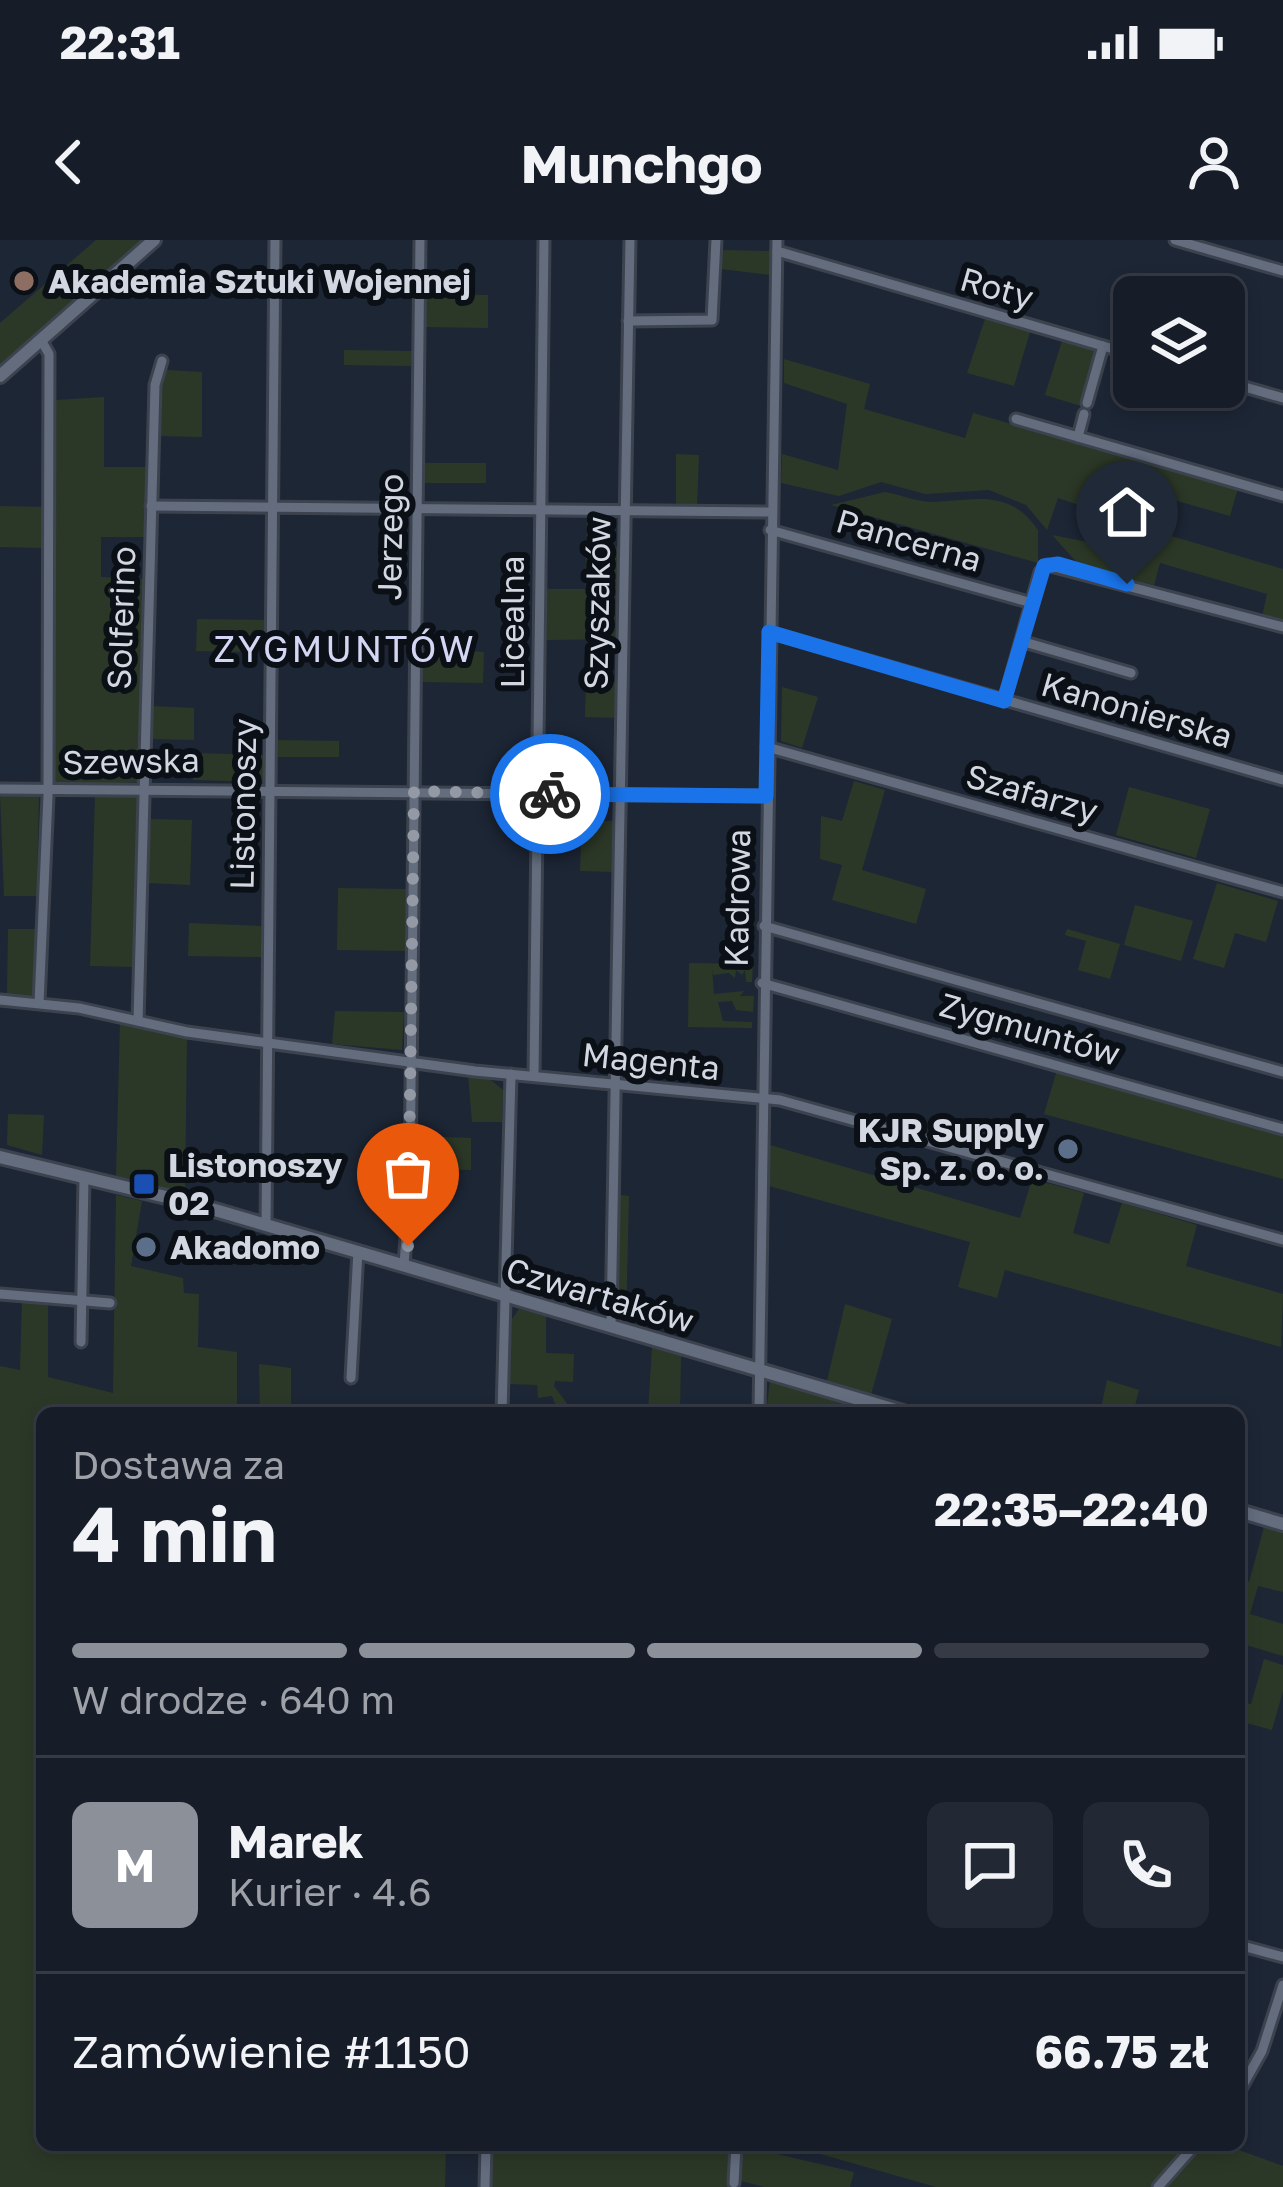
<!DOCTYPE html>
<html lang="pl">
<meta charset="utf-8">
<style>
body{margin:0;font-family:"Golos Text",sans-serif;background:#232934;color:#f1f3f6;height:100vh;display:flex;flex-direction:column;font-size:45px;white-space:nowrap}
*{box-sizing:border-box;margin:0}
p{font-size:39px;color:#9ea1a8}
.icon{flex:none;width:66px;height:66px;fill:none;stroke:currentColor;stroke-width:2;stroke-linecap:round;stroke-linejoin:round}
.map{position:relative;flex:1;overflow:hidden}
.sheet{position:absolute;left:36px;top:1167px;width:1209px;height:744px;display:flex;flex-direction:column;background:#161c28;border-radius:18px;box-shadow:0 6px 18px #0003,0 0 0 3px #353a45}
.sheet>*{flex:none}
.controls{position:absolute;left:1113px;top:36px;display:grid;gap:24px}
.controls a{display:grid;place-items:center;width:132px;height:132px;border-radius:18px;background:#161c28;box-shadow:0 6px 18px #0003,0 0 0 3px #353a45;font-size:60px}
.pin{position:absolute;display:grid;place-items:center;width:102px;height:102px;color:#fff;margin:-123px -51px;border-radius:50% 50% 50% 0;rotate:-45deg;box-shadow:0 0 12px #0007}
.pin .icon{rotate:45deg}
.courier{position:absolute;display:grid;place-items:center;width:120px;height:120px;margin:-60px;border:9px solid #1a73e8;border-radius:50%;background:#fff;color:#222;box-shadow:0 3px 15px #0007}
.headline em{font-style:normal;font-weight:700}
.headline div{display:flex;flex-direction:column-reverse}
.headline{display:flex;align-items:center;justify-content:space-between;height:204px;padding:0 36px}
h1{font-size:78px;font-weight:700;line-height:90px}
.bar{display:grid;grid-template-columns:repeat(4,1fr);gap:18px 12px;align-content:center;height:144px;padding:0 36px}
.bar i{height:15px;border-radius:9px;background:#353a45}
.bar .current{background:#8c9099}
.bar p{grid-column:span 4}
.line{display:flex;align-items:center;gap:30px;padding:0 36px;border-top:3px solid #353a45}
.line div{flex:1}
.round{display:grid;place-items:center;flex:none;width:126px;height:126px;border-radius:18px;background:#232934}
.status{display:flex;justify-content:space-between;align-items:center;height:84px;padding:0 60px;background:#161c28;direction:ltr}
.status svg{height:33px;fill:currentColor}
header{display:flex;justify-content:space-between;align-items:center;height:156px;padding:0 36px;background:#161c28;font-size:54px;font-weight:700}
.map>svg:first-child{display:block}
</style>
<div class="status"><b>22:31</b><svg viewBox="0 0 49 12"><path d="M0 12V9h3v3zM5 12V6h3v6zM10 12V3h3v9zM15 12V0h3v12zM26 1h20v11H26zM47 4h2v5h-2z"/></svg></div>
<header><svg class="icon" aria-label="back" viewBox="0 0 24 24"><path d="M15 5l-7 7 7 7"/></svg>Munchgo<svg class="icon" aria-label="person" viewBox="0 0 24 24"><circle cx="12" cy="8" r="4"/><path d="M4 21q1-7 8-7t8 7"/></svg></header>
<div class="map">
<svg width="1283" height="1947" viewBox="0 0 1283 1947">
<rect width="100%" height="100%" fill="#1d2635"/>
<g fill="#2c3827">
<polygon points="96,0 145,0 0,125 0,83"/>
<polygon points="721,10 770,11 770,35 721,29"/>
<polygon points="426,54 488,55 488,88 426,87"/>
<polygon points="985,79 1030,92 1014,146 967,133"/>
<polygon points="1062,101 1098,112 1081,166 1045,155"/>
<polygon points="344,110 412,111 411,126 344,125"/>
<polygon points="784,119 870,144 864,169 965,198 973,173 1238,248 1230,276 1160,256 1151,285 1168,295 1283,329 1283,383 1262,377 1267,354 1160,323 1154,345 1082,328 1052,295 1088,302 1097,271 1058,258 1047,290 1026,265 989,250 925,254 881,242 839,256 781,243 782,214 838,230 847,164 784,143"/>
<polygon points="167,130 202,132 202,197 158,196 160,144"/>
<polygon points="104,157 104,227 146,227 145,297 101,297 101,337 144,339 139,533 138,542 52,545 56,160"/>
<polygon points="676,214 699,215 697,267 676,267"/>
<rect x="424" y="223" width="62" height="20"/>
<path d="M885,252C901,255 918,262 933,262C976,260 1009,248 1038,290V323L831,265Z"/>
<polygon points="0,266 45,267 44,308 0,307"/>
<polygon points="587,279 610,280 610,306 620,307 617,399 546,400 547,349 585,349"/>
<polygon points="197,379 265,380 264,412 196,411"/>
<polygon points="421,408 484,412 483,443 421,442"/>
<polygon points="586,441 617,442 617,478 585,477"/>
<polygon points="782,447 818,457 802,508 781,501"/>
<polygon points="152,466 194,468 194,500 151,499"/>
<polygon points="276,500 339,501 339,517 276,517"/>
<polygon points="194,513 264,515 264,542 193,540"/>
<polygon points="854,541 885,550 862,630 926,649 916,684 832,660 842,625 820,619 821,576 842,581"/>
<polygon points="1129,547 1210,569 1196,618 1116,595"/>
<polygon points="0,553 39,553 37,656 4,656"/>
<polygon points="95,554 133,554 139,560 135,727 90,726"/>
<polygon points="149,579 192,580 190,645 147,643"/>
<polygon points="582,581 616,581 615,632 580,631"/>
<polygon points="1217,643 1278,661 1266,702 1235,693 1224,728 1193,719"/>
<polygon points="338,648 406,649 405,711 337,710"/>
<polygon points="1135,665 1193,681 1181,721 1124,705"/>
<polygon points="189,683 261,686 261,717 188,716"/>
<polygon points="8,689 37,689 33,757 7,754"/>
<polygon points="1067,689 1120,704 1110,739 1078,730 1086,701 1065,695"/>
<polygon points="689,723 753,724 752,742 746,742 745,730 742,735 736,730 735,738 729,733 713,735 712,729 714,754 744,751 740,756 754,756 753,772 736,770 732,761 718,762 723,781 752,782 752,788 688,787"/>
<polygon points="335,771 404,772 402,810 332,804"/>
<polygon points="120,783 187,795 185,953 116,936"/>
<polygon points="1057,830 1283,894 1283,939 1044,874"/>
<polygon points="468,834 486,836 503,850 502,882 472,882"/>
<polygon points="8,874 44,875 42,915 7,905"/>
<polygon points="416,896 471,898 471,930 416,929"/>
<polygon points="770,905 1020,978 1032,939 1084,953 1073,993 1109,1004 1122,963 1197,985 1186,1026 1283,1054 1281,1107 1005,1030 997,1058 958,1047 970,1002 769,946"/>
<polygon points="116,955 142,961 131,1026 183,1038 184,1053 199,1054 198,1107 237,1112 237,1173 42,1173 42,1905 446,1905 445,1947 0,1947 0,1126 20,1130 22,1059 48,1062 48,1137 113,1153"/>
<polygon points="620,955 629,956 626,1079 618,1077"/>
<polygon points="845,1064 892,1079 871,1155 827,1141"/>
<polygon points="519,1069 546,1076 546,1113 574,1114 573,1142 555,1141 554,1146 574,1173 559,1173 552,1156 538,1158 537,1145 509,1144 512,1079"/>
<polygon points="652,1107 681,1116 680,1173 648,1173"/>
<polygon points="259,1124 291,1128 291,1173 260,1173"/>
<polygon points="1107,1140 1139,1150 1133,1173 1100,1173"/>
<polygon points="770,1141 881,1173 766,1173"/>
<polygon points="1264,1287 1283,1292 1283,1352 1258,1346 1250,1374 1283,1384 1283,1416 1239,1403 1239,1340 1249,1342"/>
<polygon points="1264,1419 1283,1425 1283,1451 1272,1490 1239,1481 1239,1462 1251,1464"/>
<polygon points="492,1905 732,1905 730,1947 492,1947"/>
<polygon points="739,1905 854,1932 850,1947 764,1947 737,1940"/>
<polygon points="789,1905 1188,1905 1154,1947 936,1947"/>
<polygon points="1202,1905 1225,1905 1283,1926 1283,1947 1165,1947"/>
</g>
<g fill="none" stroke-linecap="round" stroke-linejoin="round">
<g stroke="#3c434f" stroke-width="15">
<g id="minor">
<polyline points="1175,0 1283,31"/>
<polyline points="777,11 1134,115"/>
<polyline points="628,81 712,80 716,0"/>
<polyline points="1224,141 1283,158"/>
<polyline points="1087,163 1103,106"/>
<polyline points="1016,179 1283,256"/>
<polyline points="1078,197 1084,174"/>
<polyline points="151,266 771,272"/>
<polyline points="770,290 1032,363"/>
<polyline points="769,392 1283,540"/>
<polyline points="1021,401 1131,433"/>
<polyline points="1004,461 1040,332 1047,325 1283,387"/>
<polyline points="767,507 1283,652"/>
<polyline points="0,549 766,556"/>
<polyline points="764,686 1283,832"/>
<polyline points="762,743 1283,889"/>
<polyline points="0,760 79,768 187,792 475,831 780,860 1283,1000"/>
<polyline points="39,763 48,556 49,114 41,100"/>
<polyline points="138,781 155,145 162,121"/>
<polyline points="534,836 544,0"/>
<polyline points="266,985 275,0"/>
<polyline points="404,1025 410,942 420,0"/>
<polyline points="0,1054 110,1063"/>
<polyline points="611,1086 630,0"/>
<polyline points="81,1102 84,938"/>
<polyline points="351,1138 358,1011"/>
<polyline points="502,1173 511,834"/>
<polyline points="759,1173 777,0"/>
<polyline points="1239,1705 1283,1717"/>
<polyline points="1239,1852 1262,1811 1283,1745"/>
<polyline points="734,1943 736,1905"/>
<polyline points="485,1947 486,1905"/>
<polyline points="1158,1947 1195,1905"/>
</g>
</g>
<g stroke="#3c434f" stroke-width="18">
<g id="tertiary">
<polyline points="0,136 154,0"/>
<polyline points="0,917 191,963 906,1173"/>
<polyline points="1239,1271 1283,1284"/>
</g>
</g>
<use href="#minor" stroke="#636d7e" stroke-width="9"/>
<use href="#tertiary" stroke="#636d7e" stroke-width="12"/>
</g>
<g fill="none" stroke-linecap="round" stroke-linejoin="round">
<polyline stroke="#9399a5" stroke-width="12" stroke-dasharray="0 21.6" points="408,1006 414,551 550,554"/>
<polyline stroke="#1a73e8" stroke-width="15" points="550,554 766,556 769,392 1004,461 1044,326 1058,324 1127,344"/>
</g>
<circle fill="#8d6e63" stroke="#0b0f16" stroke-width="4.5" cx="24" cy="41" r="12"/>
<g fill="#5c6f8a" stroke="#0b0f16" stroke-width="4.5">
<circle cx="1068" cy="909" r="12"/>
<circle cx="146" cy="1007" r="12"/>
</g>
<rect fill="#1a4fb4" stroke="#0b0f16" stroke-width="4.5" x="132" y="932" width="24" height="24" rx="6"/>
<g text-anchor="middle" stroke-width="12" stroke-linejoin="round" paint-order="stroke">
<g font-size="33" font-weight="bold" fill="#d2d7e1" stroke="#0b0f16" text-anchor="start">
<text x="48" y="53">Akademia Sztuki Wojennej</text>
<text x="1044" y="902" text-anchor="end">KJR Supply<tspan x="1044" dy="38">Sp. z. o. o.</tspan></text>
<text x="168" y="937">Listonoszy<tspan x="168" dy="38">02</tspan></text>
<text x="170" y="1019">Akadomo</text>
</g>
<g font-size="33" fill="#d2d7e1" stroke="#0b0f16">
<text transform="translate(997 48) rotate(16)" y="12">Roty</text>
<text transform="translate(390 297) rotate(-89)" y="12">Jerzego</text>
<text transform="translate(909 300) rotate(16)" y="12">Pancerna</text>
<text transform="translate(597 363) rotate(-89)" y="12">Szyszaków</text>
<text transform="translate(121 378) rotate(-88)" y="12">Solferino</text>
<text transform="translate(512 382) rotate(-90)" y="12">Licealna</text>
<text transform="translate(1137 470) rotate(16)" y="12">Kanonierska</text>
<text transform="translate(131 521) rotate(-1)" y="12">Szewska</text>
<text transform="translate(1032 553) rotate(16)" y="12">Szafarzy</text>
<text transform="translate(243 564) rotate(-89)" y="12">Listonoszy</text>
<text transform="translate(737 658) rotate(-89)" y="12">Kadrowa</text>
<text transform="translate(1030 789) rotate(16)" y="12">Zygmuntów</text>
<text transform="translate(651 821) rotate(6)" y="12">Magenta</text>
<text transform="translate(600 1055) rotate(16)" y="12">Czwartaków</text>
</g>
<g font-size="36" letter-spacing="3" fill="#d4d7f4" stroke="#0b0f16">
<text x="345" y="422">ZYGMUNTÓW</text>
</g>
</g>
</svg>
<div class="controls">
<a><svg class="icon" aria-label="layers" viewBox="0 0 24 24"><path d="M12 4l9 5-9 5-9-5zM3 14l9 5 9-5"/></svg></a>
</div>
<div class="pin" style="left:408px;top:1006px;background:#ea580c"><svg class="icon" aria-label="bag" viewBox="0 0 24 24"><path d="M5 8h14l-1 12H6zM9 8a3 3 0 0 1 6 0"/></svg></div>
<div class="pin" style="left:1127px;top:344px;background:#1f2937"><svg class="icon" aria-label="home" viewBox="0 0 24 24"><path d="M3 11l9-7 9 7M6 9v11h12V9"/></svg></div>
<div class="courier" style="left:550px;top:554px"><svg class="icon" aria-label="bike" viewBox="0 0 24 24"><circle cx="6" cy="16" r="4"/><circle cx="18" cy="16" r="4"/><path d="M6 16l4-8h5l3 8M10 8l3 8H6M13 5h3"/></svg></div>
<section class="sheet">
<div class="headline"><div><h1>4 min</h1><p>Dostawa za</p></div><em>22:35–22:40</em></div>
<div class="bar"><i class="current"></i><i class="current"></i><i class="current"></i><i></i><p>W drodze · 640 m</p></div>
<div class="line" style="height:216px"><b class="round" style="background:#8c9099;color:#fff">M</b><div><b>Marek</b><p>Kurier · 4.6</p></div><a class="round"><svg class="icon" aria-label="chat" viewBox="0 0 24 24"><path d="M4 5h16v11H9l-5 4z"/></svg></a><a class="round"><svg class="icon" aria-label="phone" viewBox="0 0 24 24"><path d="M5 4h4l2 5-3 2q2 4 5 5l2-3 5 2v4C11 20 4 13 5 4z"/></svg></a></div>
<div class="line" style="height:156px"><div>Zamówienie #1150</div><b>66.75 zł</b></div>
</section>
</div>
